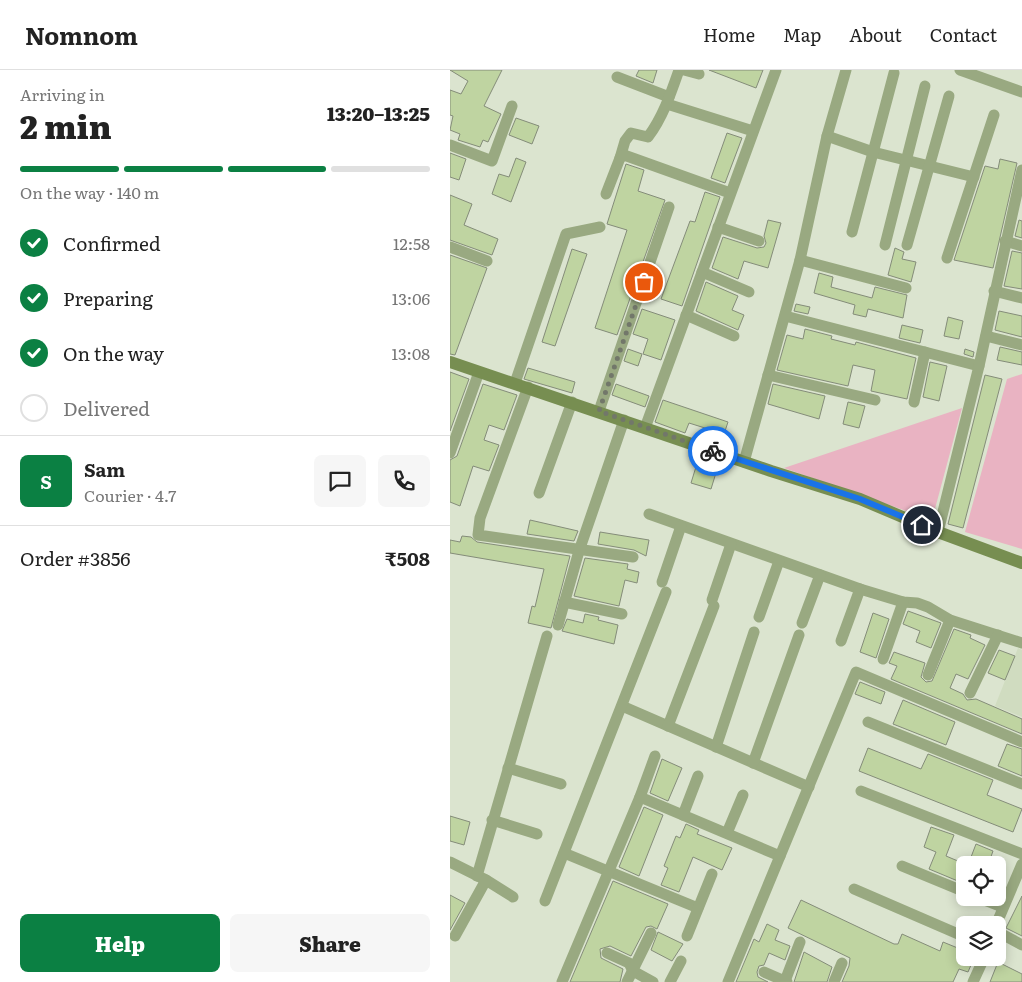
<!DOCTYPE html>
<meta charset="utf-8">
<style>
body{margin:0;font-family:Literata,serif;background:#f6f6f6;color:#222;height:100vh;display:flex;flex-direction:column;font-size:19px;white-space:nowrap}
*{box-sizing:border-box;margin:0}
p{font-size:16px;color:#767676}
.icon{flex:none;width:28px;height:28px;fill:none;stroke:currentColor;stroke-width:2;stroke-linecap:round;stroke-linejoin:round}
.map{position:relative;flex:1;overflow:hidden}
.side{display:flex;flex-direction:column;background:#fff;width:450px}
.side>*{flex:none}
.tools{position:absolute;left:506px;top:786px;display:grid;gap:10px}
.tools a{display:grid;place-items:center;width:50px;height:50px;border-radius:8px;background:#fff;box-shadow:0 2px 12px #0003;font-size:25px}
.pin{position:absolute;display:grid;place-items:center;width:42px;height:42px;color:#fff;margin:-21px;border:2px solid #fff;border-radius:50%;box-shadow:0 1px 5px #0007}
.courier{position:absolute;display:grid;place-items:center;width:50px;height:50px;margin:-25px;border:4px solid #1a73e8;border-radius:50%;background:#fff;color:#222;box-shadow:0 1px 6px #0007}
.head em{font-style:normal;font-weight:800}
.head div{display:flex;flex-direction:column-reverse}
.head{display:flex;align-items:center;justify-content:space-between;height:85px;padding:0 20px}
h1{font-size:32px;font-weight:800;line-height:38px}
.bar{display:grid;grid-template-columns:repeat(4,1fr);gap:8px 5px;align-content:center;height:60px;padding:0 20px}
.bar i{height:6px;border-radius:4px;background:#e0e0e0}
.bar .on{background:#0b8043}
.bar p{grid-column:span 4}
.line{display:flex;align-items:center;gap:12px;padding:0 20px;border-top:1px solid #e0e0e0}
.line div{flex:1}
.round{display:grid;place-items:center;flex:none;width:52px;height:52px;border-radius:8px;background:#f6f6f6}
ol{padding:0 20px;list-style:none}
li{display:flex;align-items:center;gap:15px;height:55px}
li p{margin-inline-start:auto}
li .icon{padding:5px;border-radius:50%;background:#0b8043;color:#fff;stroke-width:4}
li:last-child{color:#767676}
li i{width:28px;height:28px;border:2px solid #e0e0e0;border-radius:50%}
.button{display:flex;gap:10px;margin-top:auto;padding:10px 20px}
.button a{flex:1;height:58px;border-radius:8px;background:#0b8043;color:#fff;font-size:20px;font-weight:800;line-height:58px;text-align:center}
.button a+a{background:#f6f6f6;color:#222}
header{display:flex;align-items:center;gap:30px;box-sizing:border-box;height:70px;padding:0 25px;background:#fff;border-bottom:1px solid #e0e0e0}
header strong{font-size:24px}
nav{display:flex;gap:28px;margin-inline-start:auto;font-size:18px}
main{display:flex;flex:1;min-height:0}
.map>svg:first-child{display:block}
</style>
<header>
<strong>Nomnom</strong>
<nav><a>Home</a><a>Map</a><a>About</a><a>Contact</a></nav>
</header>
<main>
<section class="side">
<div class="head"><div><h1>2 min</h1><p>Arriving in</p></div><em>13:20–13:25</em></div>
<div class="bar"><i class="on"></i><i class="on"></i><i class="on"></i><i></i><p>On the way · 140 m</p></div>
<ol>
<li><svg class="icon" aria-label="check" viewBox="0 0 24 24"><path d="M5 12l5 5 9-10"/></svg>Confirmed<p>12:58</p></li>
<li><svg class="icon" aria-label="check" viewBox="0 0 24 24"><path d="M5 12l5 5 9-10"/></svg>Preparing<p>13:06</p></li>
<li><svg class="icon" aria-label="check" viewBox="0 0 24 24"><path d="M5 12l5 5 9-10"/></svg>On the way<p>13:08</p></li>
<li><i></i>Delivered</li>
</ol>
<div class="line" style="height:90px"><b class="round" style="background:#0b8043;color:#fff">S</b><div><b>Sam</b><p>Courier · 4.7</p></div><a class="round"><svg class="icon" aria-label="chat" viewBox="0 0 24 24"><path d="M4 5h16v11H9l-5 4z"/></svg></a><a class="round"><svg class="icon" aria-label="phone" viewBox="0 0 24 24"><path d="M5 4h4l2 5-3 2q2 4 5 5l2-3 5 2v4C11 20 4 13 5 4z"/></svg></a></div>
<div class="line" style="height:65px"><div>Order #3856</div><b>₹508</b></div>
<div class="button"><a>Help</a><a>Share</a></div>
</section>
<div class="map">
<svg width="572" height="912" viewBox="0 0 572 912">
<rect width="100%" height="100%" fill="#dbe4cf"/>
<polygon fill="#d0dcc0" points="568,578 572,580 572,647 545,636"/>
<g fill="#e9b3c2">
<polygon points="572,304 572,479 515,462 557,309"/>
<polygon points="512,338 482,450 334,398"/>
</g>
<g fill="#bfd4a1" stroke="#848c79">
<polygon points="0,0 52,0 34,36 51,44 38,72 33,70 30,77 8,70 10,64 0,60 3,46 0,45 0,20 11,24 18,11"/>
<polygon points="189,0 207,0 203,13 186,6"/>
<polygon points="259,0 313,0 306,18"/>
<polygon points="66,48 89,56 82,74 59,65"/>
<polygon points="277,63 292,68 275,113 261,108"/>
<polygon points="0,83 16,89 9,110 0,107"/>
<polygon points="66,88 76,92 61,132 42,124 49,104 59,107"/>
<polygon points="550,89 567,93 543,198 504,190 535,96 548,99"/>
<polygon points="176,94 194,100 188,121 215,130 167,265 145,258 177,160 157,154"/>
<polygon points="255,122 270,127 232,236 211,229 240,151 245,152"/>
<polygon points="0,125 22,134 14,155 48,169 42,185 0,170"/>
<polygon points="318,150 331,153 318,198 294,191 288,209 262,198 273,167 307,178 314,177 316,173 314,166"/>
<polygon points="569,150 572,151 572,168 565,166"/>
<polygon points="445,178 454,182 452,189 466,192 461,212 438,205"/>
<polygon points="122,179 137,184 105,276 92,272"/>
<polygon points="562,181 572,183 572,219 554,216"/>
<polygon points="0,185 37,198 5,285 0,284"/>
<polygon points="369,203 383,207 381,217 422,228 425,217 457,225 453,248 418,239 416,247 403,244 405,235 364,223"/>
<polygon points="256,212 288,226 282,240 294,245 288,260 246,241"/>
<polygon points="346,234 360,237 358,244 344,241"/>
<polygon points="192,239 225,250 211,290 193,284 198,269 183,264"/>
<polygon points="549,241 572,246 572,267 545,260"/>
<polygon points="498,247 513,251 509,269 494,266"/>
<polygon points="452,255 473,260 470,273 449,268"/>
<polygon points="355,259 382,266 381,269 405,275 406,272 466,288 457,329 421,321 425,300 403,295 398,316 327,300 337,265 353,269"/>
<polygon points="550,277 572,282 572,295 547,290"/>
<polygon points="178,279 192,284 188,296 174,291"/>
<polygon points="515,279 524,282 523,287 514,284"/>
<polygon points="480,292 497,296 489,331 473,327"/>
<polygon points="78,298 125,312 122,323 74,309"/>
<polygon points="0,302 19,309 0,361"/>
<polygon points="535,305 552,309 513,458 498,454"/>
<polygon points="33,314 67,325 54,360 39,355 34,370 49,375 39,401 23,396 10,436 0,432 0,390 7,386"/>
<polygon points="166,314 199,326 195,337 162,325"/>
<polygon points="323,314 375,326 369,349 318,334"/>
<polygon points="213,330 278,352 274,364 239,353 235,363 205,352"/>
<polygon points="398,332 415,336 409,358 393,354"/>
<polygon points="249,387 269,393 261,419 241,413"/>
<polygon points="80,450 128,461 124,471 77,464"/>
<polygon points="150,462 199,470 196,486 184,480 148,474"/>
<polygon points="12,466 21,467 27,472 120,486 101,558 78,553 82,536 85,537 94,499 0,483 0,470 10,472"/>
<polygon points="135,488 178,494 177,499 189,502 187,513 175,510 169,536 124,526"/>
<polygon points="458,541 491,553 481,578 466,572 470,561 453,554"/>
<polygon points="423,543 439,549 426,588 410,582"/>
<polygon points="135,544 149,547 148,550 168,555 164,574 112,561 117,549 133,553"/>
<polygon points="504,559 521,565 520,568 535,575 518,609 506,604 500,618 513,624 517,630 526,629 572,649 572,664 441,609 447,596 439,593 444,582 475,593 471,607 476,612 482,611"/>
<polygon points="549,580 565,586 555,610 538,603"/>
<polygon points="410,612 435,622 431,634 405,624"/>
<polygon points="453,630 505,652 496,675 443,654"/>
<polygon points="557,674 572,679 572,706 548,696"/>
<polygon points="418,678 471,699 478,684 543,710 537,725 572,739 563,762 409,701"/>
<polygon points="212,689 232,698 218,731 200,723"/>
<polygon points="194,737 213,745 189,806 169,797"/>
<polygon points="0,746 20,752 14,775 0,771"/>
<polygon points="236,754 249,760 247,764 282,778 272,800 243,787 229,822 211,815 218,798 214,796 226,766 230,768"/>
<polygon points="481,757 504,765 496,786 515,794 515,814 479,799 486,782 474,777"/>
<polygon points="526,774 543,781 538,795 518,795"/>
<polygon points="163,811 218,834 207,859 201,856 196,857 181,886 160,876 150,879 151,888 173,899 170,912 120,912"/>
<polygon points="0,825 15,833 0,860"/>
<polygon points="572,826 572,866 556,858"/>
<polygon points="351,830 444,874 448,874 452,864 490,881 493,872 515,881 515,888 524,888 518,902 509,899 503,912 392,912 399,896 400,888 338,858"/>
<polygon points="317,854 329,860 325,870 340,876 335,890 319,883 314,895 309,896 307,902 308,907 318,912 286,912 304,869 309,872"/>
<polygon points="208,862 233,874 222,891 201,880"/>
<polygon points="354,882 382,897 377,912 344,912"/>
<polygon points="548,892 572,904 572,912 540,912"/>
</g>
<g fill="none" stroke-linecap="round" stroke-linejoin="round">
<g stroke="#99a981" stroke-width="11">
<polyline points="234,0 249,4"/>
<polyline points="510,0 572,22"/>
<polyline points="167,7 219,27"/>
<polyline points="217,34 303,61"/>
<polyline points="377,66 423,82 524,107"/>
<polyline points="0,75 42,91 62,36"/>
<path d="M170,88L175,71L181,63L198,67C213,47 221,23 229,0"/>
<polyline points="156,124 170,88 174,85 280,123"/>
<polyline points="268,157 309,171"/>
<polyline points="402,162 444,3"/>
<polyline points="555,171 572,176"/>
<polyline points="435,175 475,16"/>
<polyline points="457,175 499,26"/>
<polyline points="0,177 37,191"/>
<polyline points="497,188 544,45"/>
<polyline points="350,190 456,218"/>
<polyline points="252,202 299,222"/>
<polyline points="544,221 572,228"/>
<polyline points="236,245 284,266"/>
<polyline points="335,246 529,296"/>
<polyline points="536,266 572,275"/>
<polyline points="318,305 425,330"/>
<polyline points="65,313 116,164 150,157"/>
<polyline points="78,317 30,448 28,465 183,487"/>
<polyline points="464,332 475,282"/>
<polyline points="149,341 219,137"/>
<polyline points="195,358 326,0"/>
<polyline points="0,383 29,302"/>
<polyline points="294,392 350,190 377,66 396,0"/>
<polyline points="89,423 122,332"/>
<polyline points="199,444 410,519 453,532 467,533 478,537 500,550 572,573"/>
<polyline points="488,462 529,296 572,100"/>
<polyline points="212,512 231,456"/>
<polyline points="262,530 281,474"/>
<polyline points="114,532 172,544"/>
<polyline points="309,547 329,491"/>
<polyline points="352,553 370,505"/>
<polyline points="108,555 129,481 174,350"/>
<polyline points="391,571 410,519"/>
<polyline points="433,589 453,532"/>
<polyline points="478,605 500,550"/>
<polyline points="520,623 548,565"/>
<polyline points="172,636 359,717"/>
<polyline points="418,652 572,714"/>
<polyline points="218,656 264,536"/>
<polyline points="266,677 304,562"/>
<polyline points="303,693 349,565"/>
<polyline points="58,698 111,714"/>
<polyline points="411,721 572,784"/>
<polyline points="190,727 205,686"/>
<polyline points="233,745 248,706"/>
<polyline points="42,750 87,764"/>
<polyline points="277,763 293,725"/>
<polyline points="114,783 248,838"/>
<polyline points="0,792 36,810 63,827"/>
<polyline points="452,796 515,822"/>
<polyline points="27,806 97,566"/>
<polyline points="404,819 515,867"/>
<polyline points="529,828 552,837"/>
<polyline points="95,831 216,522"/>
<polyline points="546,855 572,794"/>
<polyline points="548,862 572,875"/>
<polyline points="5,866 36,810"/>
<polyline points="237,866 262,804"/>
<polyline points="157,883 179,893 183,901 203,912"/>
<polyline points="314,902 337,912"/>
<polyline points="335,911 350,872"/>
<polyline points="112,912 190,727 330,786"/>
<polyline points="177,912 201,863"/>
<polyline points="220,912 231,891"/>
<polyline points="278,912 406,602 572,672"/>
<polyline points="384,912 392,893"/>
<polyline points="523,912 534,888"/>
</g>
<polyline stroke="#778e51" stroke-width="12" points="0,292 321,401 410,429 488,462 572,493"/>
</g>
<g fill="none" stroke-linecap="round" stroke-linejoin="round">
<polyline stroke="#72776a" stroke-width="5" stroke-dasharray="0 9" points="194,212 149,341 263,381"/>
<polyline stroke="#1a73e8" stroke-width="6" points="263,381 410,429 472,455"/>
</g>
</svg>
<div class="tools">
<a><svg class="icon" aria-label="locate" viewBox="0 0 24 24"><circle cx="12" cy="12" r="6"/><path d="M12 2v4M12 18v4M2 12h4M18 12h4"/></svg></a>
<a><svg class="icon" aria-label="layers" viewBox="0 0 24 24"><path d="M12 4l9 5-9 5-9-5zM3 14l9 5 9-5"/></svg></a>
</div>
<div class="pin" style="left:194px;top:212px;background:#ea580c"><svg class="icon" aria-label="bag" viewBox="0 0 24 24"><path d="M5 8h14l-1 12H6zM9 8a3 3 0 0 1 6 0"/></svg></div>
<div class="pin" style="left:472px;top:455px;background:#1f2937"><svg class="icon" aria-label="home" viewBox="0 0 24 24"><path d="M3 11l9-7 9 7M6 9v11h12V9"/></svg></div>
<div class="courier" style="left:263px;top:381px"><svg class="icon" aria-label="bike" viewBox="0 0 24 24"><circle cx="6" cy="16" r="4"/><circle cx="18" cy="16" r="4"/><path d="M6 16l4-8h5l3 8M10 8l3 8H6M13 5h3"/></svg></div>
</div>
</main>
